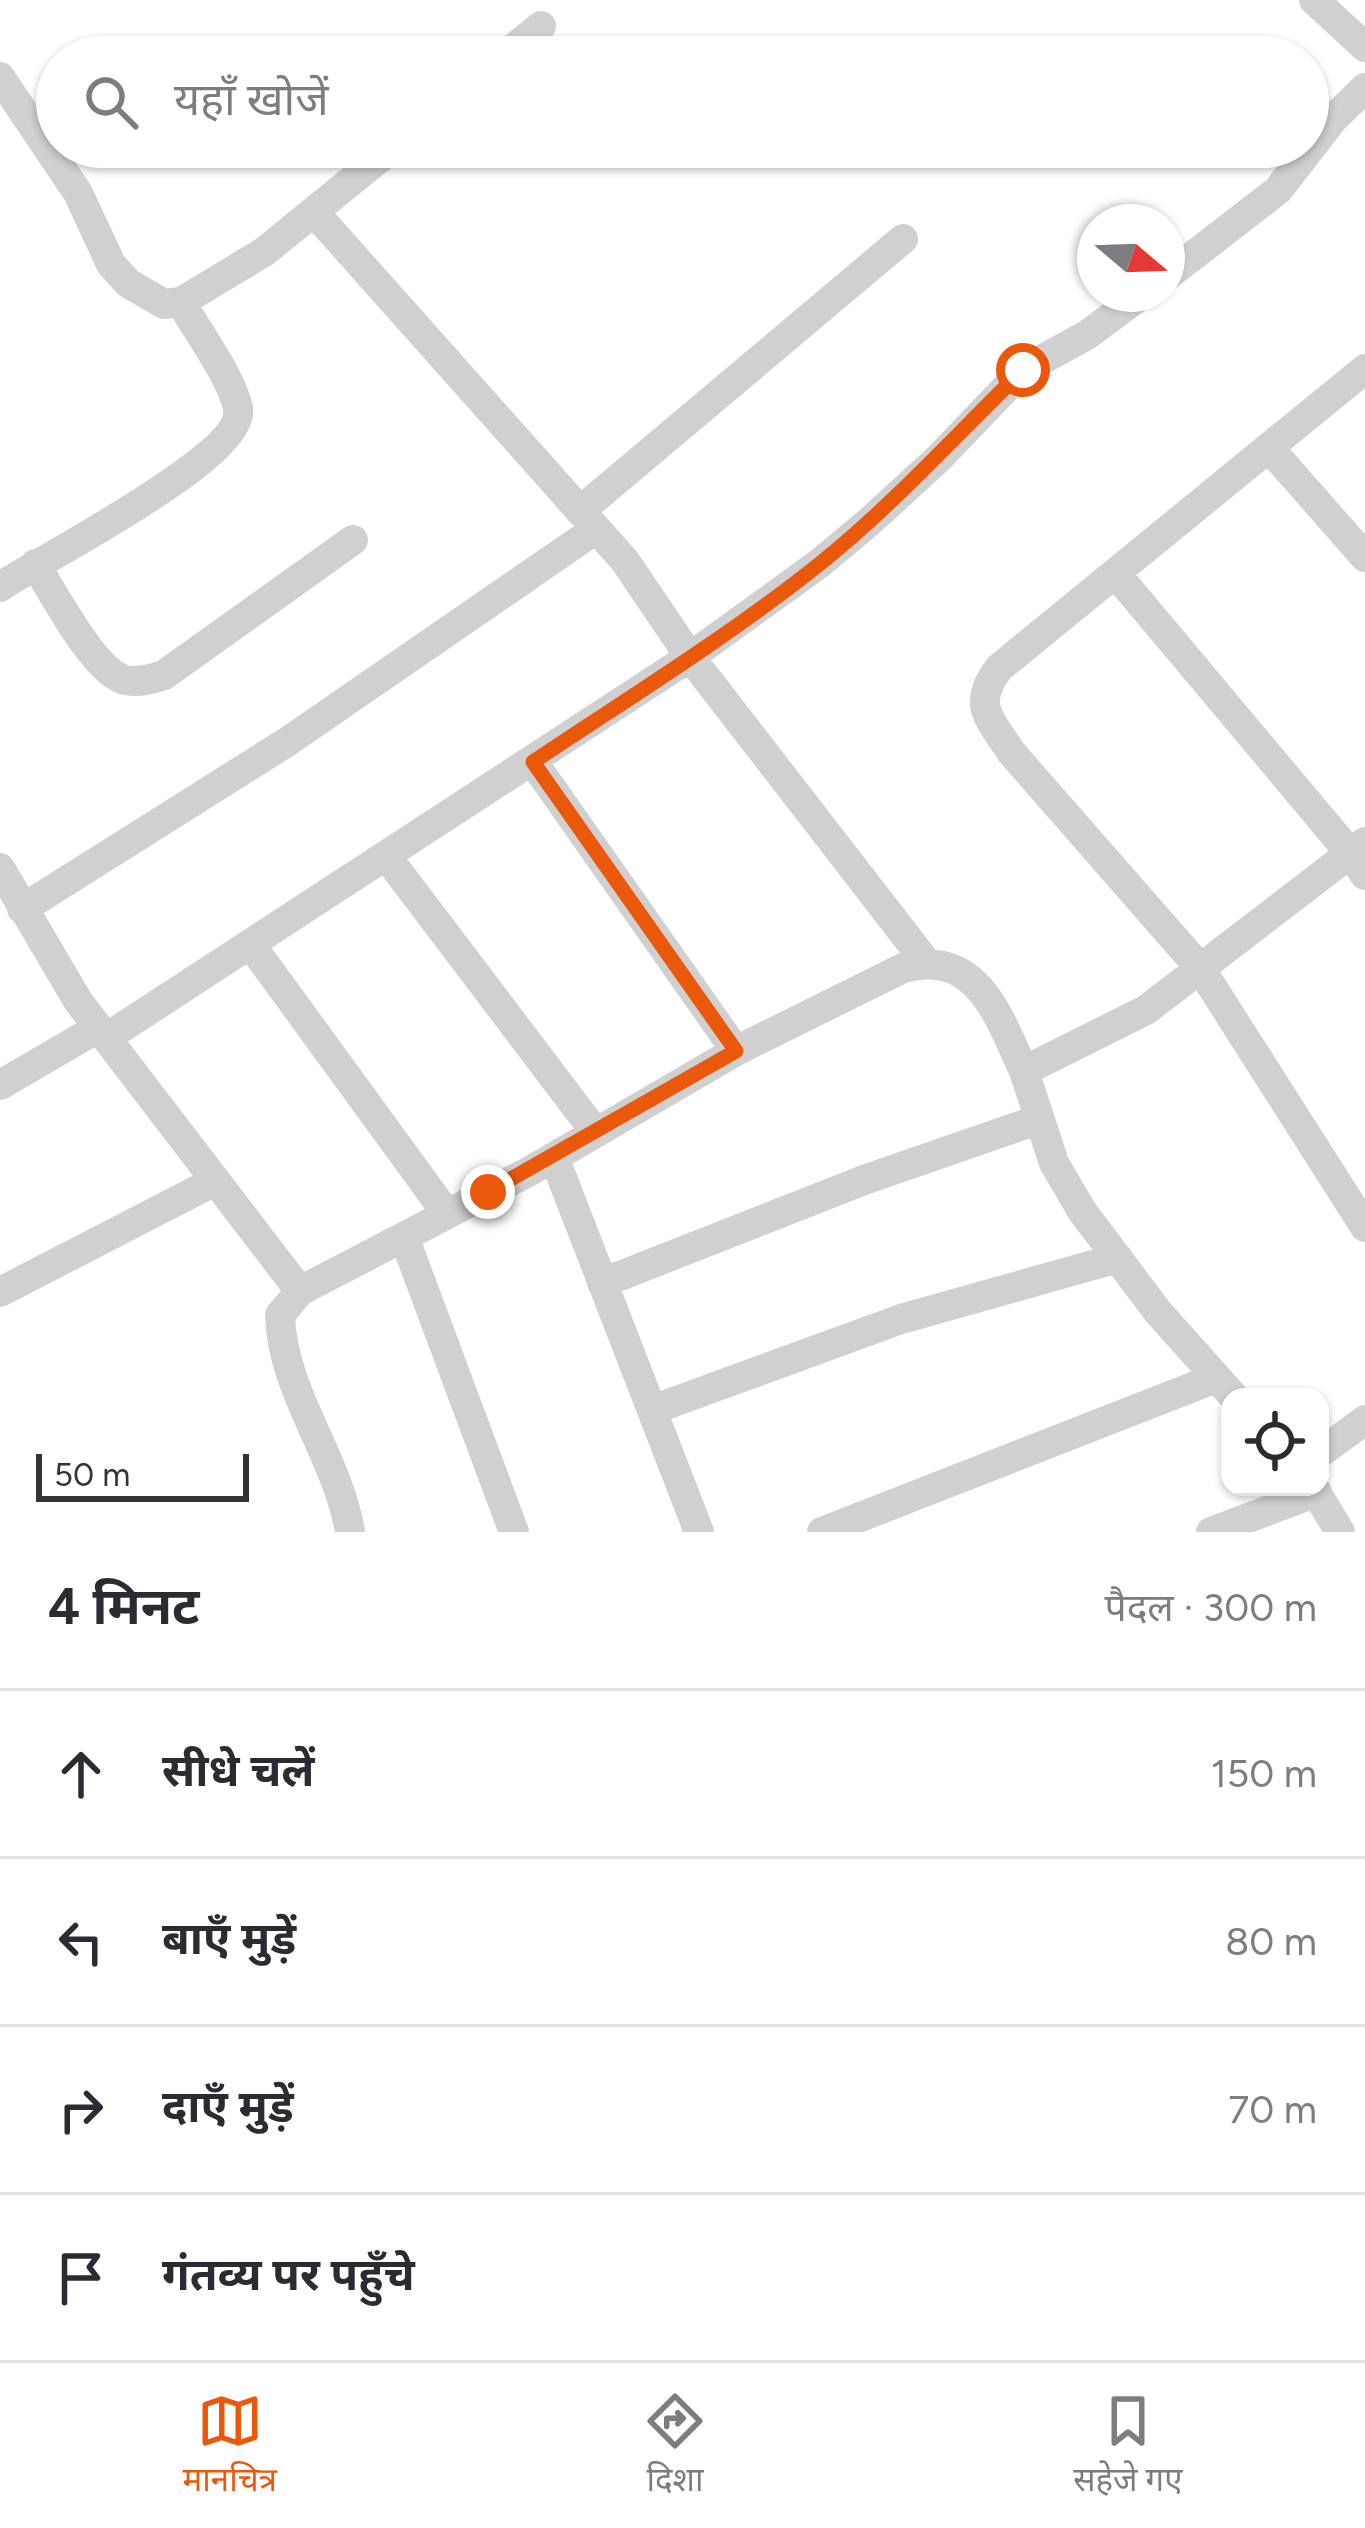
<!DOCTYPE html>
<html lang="hi">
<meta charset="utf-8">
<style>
body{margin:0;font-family:Figtree,"Noto Sans Devanagari",sans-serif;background:#f7f7f7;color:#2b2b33}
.controls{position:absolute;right:36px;bottom:36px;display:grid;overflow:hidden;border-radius:24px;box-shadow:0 3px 9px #0004}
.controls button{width:108px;height:108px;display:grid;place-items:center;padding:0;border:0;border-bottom:3px solid #e1e1e2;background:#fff;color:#2b2b33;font:60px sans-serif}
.compass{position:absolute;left:1077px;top:204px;width:108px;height:108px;border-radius:50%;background:#fff;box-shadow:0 3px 9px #0004;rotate:109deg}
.scale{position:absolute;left:36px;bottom:30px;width:213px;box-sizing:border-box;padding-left:12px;border:6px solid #333;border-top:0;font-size:33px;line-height:42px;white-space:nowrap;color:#333;-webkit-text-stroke:9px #fff;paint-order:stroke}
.stop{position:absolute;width:36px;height:36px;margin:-27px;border:9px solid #ea580c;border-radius:50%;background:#fff}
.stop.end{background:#ea580c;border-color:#fff;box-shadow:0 3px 12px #0008}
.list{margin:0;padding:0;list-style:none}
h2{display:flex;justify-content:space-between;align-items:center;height:156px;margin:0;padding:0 48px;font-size:51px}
h2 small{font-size:39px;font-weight:400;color:#7c7c81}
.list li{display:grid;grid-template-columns:78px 1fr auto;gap:36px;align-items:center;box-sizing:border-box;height:168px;padding:0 48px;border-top:3px solid #e1e1e2}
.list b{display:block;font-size:45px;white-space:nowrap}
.list em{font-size:39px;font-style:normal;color:#7c7c81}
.icon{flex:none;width:66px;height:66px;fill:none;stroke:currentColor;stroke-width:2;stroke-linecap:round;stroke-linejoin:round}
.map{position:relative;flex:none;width:1365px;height:1532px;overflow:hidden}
.search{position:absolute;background:#fff;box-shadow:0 3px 9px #0004;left:36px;right:36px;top:36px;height:132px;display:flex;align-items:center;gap:30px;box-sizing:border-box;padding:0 42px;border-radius:66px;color:#7c7c81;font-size:45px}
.sheet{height:828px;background:#fff}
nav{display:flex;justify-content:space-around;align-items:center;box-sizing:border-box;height:168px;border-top:3px solid #e1e1e2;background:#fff;font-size:33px;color:#7c7c81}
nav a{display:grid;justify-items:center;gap:6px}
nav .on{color:#ea580c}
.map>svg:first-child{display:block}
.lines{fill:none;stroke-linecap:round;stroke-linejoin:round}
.street{stroke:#d0d0d0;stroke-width:30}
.route{stroke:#ea580c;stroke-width:15}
</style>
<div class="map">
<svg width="1365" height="1532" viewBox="0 0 1365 1532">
<rect width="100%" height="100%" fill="#fff"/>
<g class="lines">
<!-- street -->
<path class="street" d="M1314,0L1365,47
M503,57L541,26
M0,77L78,193L111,264L128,283L164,304L181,302L264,252L393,147
M314,212L625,561L690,657L926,962
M1167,276L1278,190L1333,119L1365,88
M1365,369L999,668C971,705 990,719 1011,752L1200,968L1365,1227
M1270,449L1365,557
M580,511L903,239
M35,564C53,592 94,672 125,680C138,683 152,679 164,675L353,540
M1116,574L1350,853L1365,875
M0,587C41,559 247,456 238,408C231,376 197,331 181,302
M533,762L736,1051
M387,857L596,1133
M0,868L78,1001L300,1291
M22,909L287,742L596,529
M251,945L447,1214
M106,1038L690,657L820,563L869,522L939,458L1023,370L1087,335L1142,294
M0,1085L98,1028
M554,1157L699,1532
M404,1237L514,1532
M602,1283L864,1180L1037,1120
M0,1292L215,1181
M1234,1397L1158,1312L1082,1211L1054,1163L1024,1071L1146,1010L1365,842
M652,1410L901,1319L1118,1258
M1320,1453L1365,1420
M1313,1487L1340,1532
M350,1532C338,1457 282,1392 280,1315L300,1291L530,1171L736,1051L903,968C978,948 998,1016 1024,1071
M822,1532L1216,1378
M1211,1532L1317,1492"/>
</g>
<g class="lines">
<!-- route -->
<path class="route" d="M488,1192L736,1051L533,762C630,697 731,635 822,562C895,503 956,435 1023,370"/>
</g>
</svg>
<div class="controls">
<button><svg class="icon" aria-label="locate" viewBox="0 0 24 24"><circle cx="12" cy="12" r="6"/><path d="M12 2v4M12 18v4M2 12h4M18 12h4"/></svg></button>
</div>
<svg class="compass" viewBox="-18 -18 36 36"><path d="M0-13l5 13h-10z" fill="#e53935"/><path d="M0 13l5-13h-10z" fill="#7c7c81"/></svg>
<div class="scale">50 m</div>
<div class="stop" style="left:1023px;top:370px"></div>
<div class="stop end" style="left:488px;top:1192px"></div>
<div class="search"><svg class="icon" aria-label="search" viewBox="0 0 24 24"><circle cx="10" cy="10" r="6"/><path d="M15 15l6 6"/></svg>यहाँ खोजें</div>
</div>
<section class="sheet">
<h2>4 मिनट<small>पैदल · 300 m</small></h2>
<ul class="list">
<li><svg class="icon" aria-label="ahead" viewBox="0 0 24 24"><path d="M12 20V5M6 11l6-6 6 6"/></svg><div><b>सीधे चलें</b></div><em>150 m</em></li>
<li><svg class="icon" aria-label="left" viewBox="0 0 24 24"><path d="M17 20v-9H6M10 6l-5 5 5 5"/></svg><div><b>बाएँ मुड़ें</b></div><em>80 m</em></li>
<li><svg class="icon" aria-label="right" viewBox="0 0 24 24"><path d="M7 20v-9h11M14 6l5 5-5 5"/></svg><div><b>दाएँ मुड़ें</b></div><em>70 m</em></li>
<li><svg class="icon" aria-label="arrive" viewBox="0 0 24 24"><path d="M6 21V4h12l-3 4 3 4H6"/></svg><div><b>गंतव्य पर पहुँचे</b></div></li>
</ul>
</section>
<nav>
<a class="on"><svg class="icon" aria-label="map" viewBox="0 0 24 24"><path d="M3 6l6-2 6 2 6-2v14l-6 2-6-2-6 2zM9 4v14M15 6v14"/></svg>मानचित्र</a>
<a><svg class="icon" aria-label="directions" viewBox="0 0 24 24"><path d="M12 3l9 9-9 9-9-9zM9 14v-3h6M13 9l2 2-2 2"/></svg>दिशा</a>
<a><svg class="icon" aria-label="saved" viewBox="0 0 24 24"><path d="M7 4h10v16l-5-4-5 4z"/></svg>सहेजे गए</a>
</nav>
